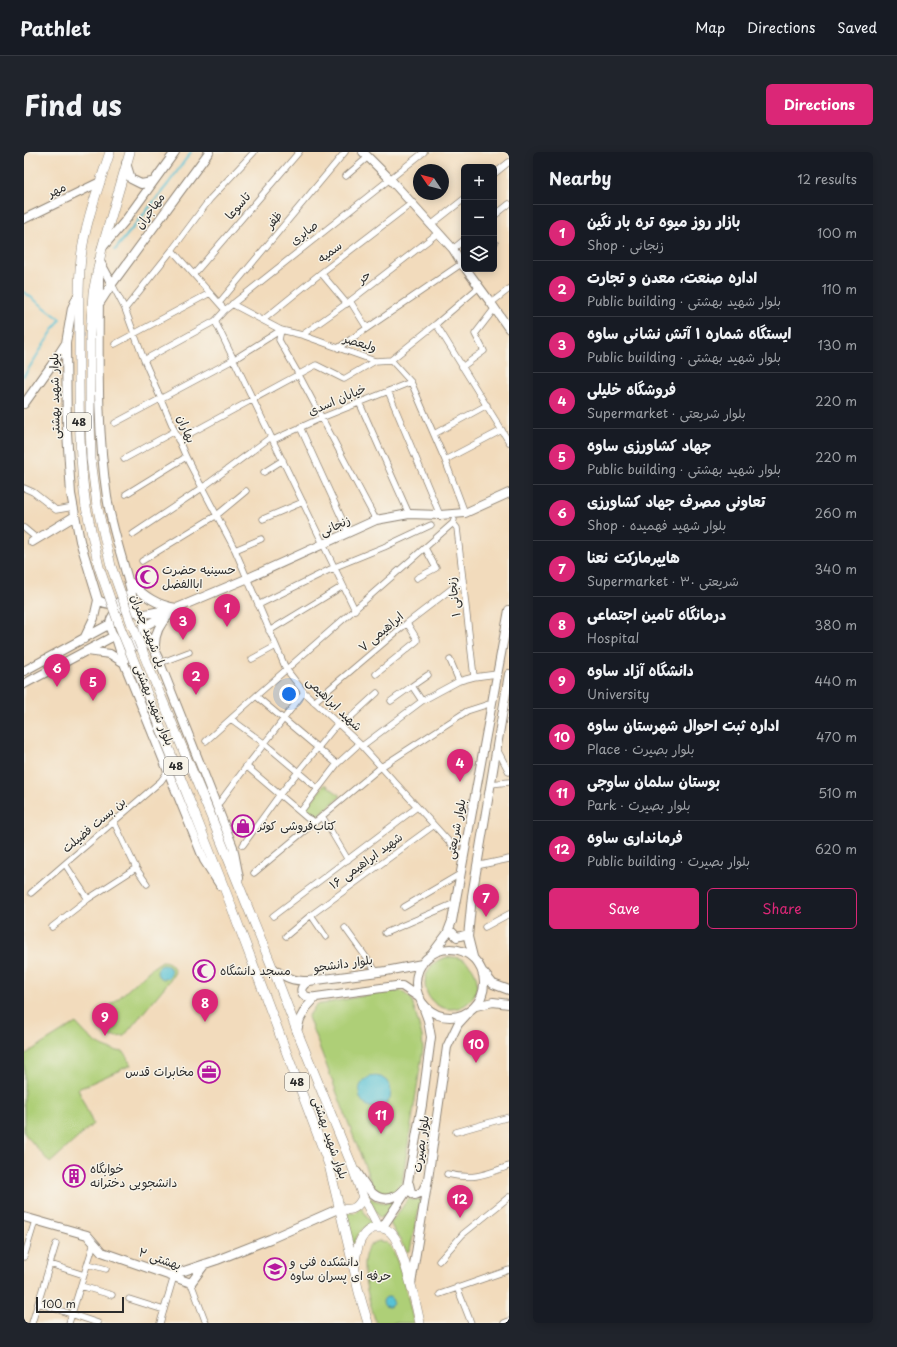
<!DOCTYPE html>
<meta charset="utf-8">
<style>
body{margin:0;font-family:"Playpen Sans","Playpen Sans Arabic",sans-serif;background:#20242c;color:#f1f3f6}
.controls{position:absolute;right:12px;top:12px;display:grid;overflow:hidden;border-radius:6px;box-shadow:0 2px 10px #0003}
.controls button{width:36px;height:36px;display:grid;place-items:center;padding:0;border:0;border-bottom:1px solid #363941;background:#171b24;color:#f1f3f6;font:20px sans-serif}
.compass{position:absolute;left:389px;top:12px;width:36px;height:36px;border-radius:50%;background:#171b24;box-shadow:0 2px 10px #0003;rotate:305deg}
.scale{position:absolute;left:12px;bottom:10px;width:88px;box-sizing:border-box;padding-left:4px;border:2px solid #2b2b2b;border-top:0;font-size:11px;line-height:14px;white-space:nowrap;color:#2b2b2b;-webkit-text-stroke:3px #f7f3e8;paint-order:stroke}
.you{position:absolute;left:265px;top:542px;width:14px;height:14px;margin:-10px;border:3px solid #fff;border-radius:50%;background:#1a73e8;box-shadow:0 0 0 6px #1a73e833}
.badge{display:grid;place-items:center;width:26px;height:26px;border-radius:50%;background:#db2777;color:#fff;font-size:13px;font-weight:700}
.pin{position:absolute;translate:-50% -33px;filter:drop-shadow(0 1px 2px #0008)}
.pin::after{content:'';position:absolute;top:21px;width:14px;height:12px;background:inherit;clip-path:polygon(0 0,100% 0,50% 100%)}
.list{margin:0;padding:0;list-style:none}
h2{display:flex;justify-content:space-between;align-items:center;height:52px;margin:0;padding:0 16px;font-size:17px}
h2 small{font-size:13px;font-weight:400;color:#9ea1a6}
.list li{display:grid;grid-template-columns:26px 1fr auto;gap:12px;align-items:center;box-sizing:border-box;height:56px;padding:0 16px;border-top:1px solid #363941}
.list b{display:block;font-size:15px;white-space:nowrap}
.list p{margin:0;font-size:13px;white-space:nowrap;color:#9ea1a6}
.list em{font-size:13px;font-style:normal;color:#9ea1a6}
.actions{display:flex;gap:8px;padding:12px 16px}
.actions a{flex:1;padding:9px 0;border:1px solid #db2777;border-radius:6px;text-align:center;font-size:14px;color:#db2777}
.actions .main{background:#db2777;color:#fff}
.icon{flex:none;width:22px;height:22px;fill:none;stroke:currentColor;stroke-width:2;stroke-linecap:round;stroke-linejoin:round}
.map{position:relative;flex:none;width:485px;height:1171px;overflow:hidden;border-radius:6px}
header{display:flex;align-items:center;gap:24px;box-sizing:border-box;height:56px;padding:0 20px;background:#171b24;border-bottom:1px solid #363941}
header strong{font-size:19px}
nav{display:flex;gap:22px;margin-inline-start:auto;font-size:14px}
.intro{display:flex;align-items:center;justify-content:space-between;box-sizing:border-box;height:96px;padding:0 24px}
h1{margin:0;font-size:28px}
.button{padding:10px 18px;border-radius:6px;background:#db2777;color:#fff;font-size:14px;font-weight:700}
main{display:flex;gap:24px;padding:0 24px}
aside{flex:1;background:#171b24;border-radius:6px;box-shadow:0 2px 10px #0003}
.map>svg:first-child{display:block}
.green{fill:#aecf77;stroke:#6c7d51}
.water{fill:#59c2d5;stroke:#427680}
.lines{fill:none;stroke-linecap:round;stroke-linejoin:round}
.stream{stroke:#59c2d5;stroke-width:2}
.street-casing{stroke:#8e8374;stroke-width:7}
.secondary-casing{stroke:#8e8374;stroke-width:10}
.primary-casing{stroke:#8e8374;stroke-width:10}
.street{stroke:#fff;stroke-width:5.5}
.secondary{stroke:#fff;stroke-width:8}
.primary{stroke:#fff;stroke-width:9}
.primary-bridge-casing{stroke:#8e8374;stroke-width:10;stroke-linecap:butt}
.primary-bridge{stroke:#fff;stroke-width:9}
.labels{text-anchor:middle;stroke-width:3;stroke-linejoin:round;paint-order:stroke}
.shield{fill:#f7f3e8;stroke:#686764;stroke-width:1}
.shield-label{font-size:11px;font-weight:bold;fill:#2b2b2b}
.street-label{font-size:12px;fill:#2b2b2b;stroke:#f7f3e8}
.poi-label{font-size:12px;fill:#2b2b2b;stroke:#f7f3e8;text-anchor:start}
</style>
<header>
<strong>Pathlet</strong>
<nav><a>Map</a><a>Directions</a><a>Saved</a></nav>
</header>
<div class="intro"><h1>Find us</h1><a class="button">Directions</a></div>
<main>
<div class="map">
<svg width="485" height="1171" viewBox="0 0 485 1171">
<rect width="100%" height="100%" fill="#f7f3e8"/>
<filter id="ink" filterUnits="userSpaceOnUse"><feTurbulence type="fractalNoise" baseFrequency=".025" numOctaves="2"/><feDisplacementMap in="SourceGraphic" scale="8" xChannelSelector="R" yChannelSelector="G"/><feConvolveMatrix kernelMatrix="1 2 1 2 8 2 1 2 1" color-interpolation-filters="sRGB"/></filter>
<filter id="wash" filterUnits="userSpaceOnUse"><feTurbulence type="fractalNoise" baseFrequency=".012" numOctaves="4" result="noise"/><feDisplacementMap in="SourceGraphic" scale="16" xChannelSelector="R" yChannelSelector="G"/><feGaussianBlur stdDeviation="0.9" result="paint"/><feColorMatrix in="noise" values="0 0 0 0 0 0 0 0 0 0 0 0 0 0 0 0 0 1.4 0 .05"/><feComposite in="paint" operator="in"/></filter>
<g filter="url(#wash)">
<rect width="100%" height="100%" fill="#f2dbbc"/>
<!-- green -->
<path class="green" d="M301,632L317,644L290,667L280,659Z
M401 831a26 26 0 1 1 52 0a26 26 0 1 1-52 0Z
M138,809C146,809 149,814 151,820L147,827L100,884C83,887 73,882 75,864L128,816Z
M365,839H377L387,846L398,884L399,897L378,1031C374,1038 364,1043 356,1039C353,1038 350,1035 348,1033L284,865L292,853Z
M52,871C68,889 76,897 100,900L107,913L54,937L69,972L26,1011L0,981V903Z
M344,1044C353,1051 362,1052 373,1048L359,1065L355,1066Z
M385,1046L388,1048L397,1047L386,1098L383,1100L367,1073L366,1070L371,1065Z
M337,1055L348,1072C338,1075 333,1083 329,1093L323,1061H331Z
M355,1089L362,1090L369,1098L379,1125L390,1171H352C347,1153 326,1095 355,1089Z"/>
<!-- water -->
<path class="water" d="M133 820a7 7 0 1 1 14 0a7 7 0 1 1-14 0Z
M335 940a16 16 0 1 1 32 0a16 16 0 1 1-32 0Z
M359 1150a5 5 0 1 1 10 0a5 5 0 1 1-10 0Z"/>
<g class="lines">
<!-- stream -->
<path class="stream" d="M91,98L144,32L167,0
M0,140L36,167L0,224"/>
</g>
</g>
<g filter="url(#ink)">
<g class="lines">
<!-- street casing -->
<g class="street-casing">
<path id="street" d="M470,22L485,10
M322,24L344,5
M470,64L485,52
M407,73L440,47
M470,92L471,91
M429,97L440,88
M148,98L186,47L230,0
M297,121L323,152
M170,122L275,0
M88,132L101,157L120,208L162,305L211,398L262,517L280,540L338,594L439,705
M326,149L343,176
M195,151L321,0
M467,151L485,137
M208,152L257,178L278,183L351,209L367,208L387,230L421,308L441,361
M101,157L148,98L201,158
M239,168L297,121L388,51
M191,169L331,458
M412,172L485,290
M257,178L255,188L275,223L352,368
M278,183L326,149L414,81
M91,192L186,141
M314,196L440,110
M120,208L191,169L201,158L400,0
M367,208L412,172L455,135
M438,215L460,199L451,182L471,156
M364,239L416,363
M335,250L385,362
M91,271L209,208L257,178
M276,275L324,380
M410,282L463,253
M154,288L292,213L320,227L351,209
M249,288L297,266L387,230
M100,307L151,279
M421,308L478,278
M240,320L259,308
M0,336L9,340L32,358L50,355
M102,342L162,305
M239,367L279,350
M430,368L429,371L433,376L450,525
M0,376L12,386
M109,382L178,336L247,285
M211,398L237,387
M118,409L193,363L222,339
M393,426L412,416L401,396
M234,453L311,415L360,395L407,373
M245,479L319,434
M228,507L252,494
M426,508L435,529
M136,511L165,500
M352,522L393,489V487L383,471
M232,544L313,612
M367,549L388,534
M398,549L388,534L404,523
M290,550L383,471L439,428
M207,567L241,592L293,636
M317,574L353,541
M182,589L232,544L429,371
M338,594L398,549L435,529L450,525L473,522
M473,597L485,620
M222,614L283,666L291,670
M467,632L485,630
M196,650C223,612 253,577 280,540
M277,659L313,612L335,592
M298,664L324,708
M90,670L112,716L123,732
M426,691H435L443,686
M219,693L256,642L314,571
M41,712L64,747
M452,714L485,707
M230,721L357,615L443,559L468,551
M7,741L137,629L144,619
M380,755L436,722
M287,763L302,785
M249,764L393,655
M28,775L64,747L112,716
M461,775L485,762
M321,776L352,819
M361,781L431,751
M262,784L287,763L409,674
M432,980L485,965
M423,1022C450,1028 460,1023 485,1014
M0,1105L11,1069
M415,1109L439,1082L485,1045
M26,1112L60,1123
M64,1112L82,1117
M167,1131L182,1171
M57,1134L88,1143
M433,1135L447,1171
M416,1142L485,1118
M105,1147L140,1158
M14,1151L74,1171
M8,1171L32,1092
M45,1171L70,1091
M136,1171L150,1124
M480,1171L485,1169"/>
</g>
<!-- secondary casing -->
<g class="secondary-casing">
<path id="secondary" d="M339,0L366,27L429,97L440,115
M102,11L107,27L117,32L128,30
M0,67L76,30
M78,96L101,69L151,0
M75,108L88,132
M442,117L467,151L485,177
M75,123C75,196 72,272 83,345C89,384 104,421 112,460
M54,143L48,156L42,191L43,280L47,342L56,389L74,448L70,466L60,487
M75,152L88,132L185,0
M0,252L27,214L42,191
M8,390L51,364
M106,430C120,444 134,454 153,456
M74,448C85,454 94,454 102,443
M86 473a17 17 0 1 1 34 0a17 17 0 1 1-34 0Z
M116,463L147,457
M92,486L100,511L180,708L196,733
M131,497C130,483 135,472 145,463
M63,499L86,502L100,511C102,498 108,492 122,493
M0,519L86,472
M0,532L90,484
M215,726L209,695L134,506L119,475L153,456L222,427L352,368L385,362L416,363L441,361L485,341
M425,777L433,785L444,782
M392 831a34 34 0 1 1 68 0a34 34 0 1 1-68 0Z
M408,802L423,782L428,769L485,458
M449,805L444,785L448,744L485,522
M248,815C261,826 268,829 285,829L362,819L398,812
M460,821L469,832L485,838
M285,829C271,837 278,847 292,845
M452,854L469,850L485,852
M273,879L276,867L282,856L292,845L372,834H378L396,846
M333,1020C341,1033 352,1054 371,1044C375,1043 378,1039 381,1036
M385,1032L387,1040L391,1043L398,1040L402,1032
M0,1065L63,1083L78,1100L167,1131L181,1112
M358,1076L382,1040L398,953L407,885L404,868L397,849
M148,1123L193,1108L246,1087L316,1056
M387,1132L404,1027L423,895L434,872L445,860"/>
</g>
<!-- primary casing -->
<g class="primary-casing">
<path id="primary" d="M73,353L67,307L66,263V183L69,141L78,96L106,0
M62,355C54,299 55,242 55,185C55,158 54,132 57,106C61,70 75,34 86,0
M128,523L186,662L253,827L273,879L327,1011L339,1045L355,1076
M116,524L203,743L305,1013L331,1121
M316,1056C327,1060 334,1056 339,1045
M344,1171C340,1157 332,1134 331,1120C330,1106 334,1080 350,1076C357,1075 365,1077 369,1083C373,1088 375,1094 377,1100C385,1123 391,1147 396,1171"/>
</g>
<!-- street -->
<use href="#street" class="street"/>
<!-- secondary -->
<use href="#secondary" class="secondary"/>
<!-- primary -->
<use href="#primary" class="primary"/>
<!-- primary-bridge casing -->
<g class="primary-bridge-casing">
<path id="primary-bridge" d="M73,353L87,414L107,470L128,523
M62,355L75,415L96,475L116,524"/>
</g>
<!-- primary-bridge -->
<use href="#primary-bridge" class="primary-bridge"/>
</g>
</g>
<!-- icons -->
<defs>
<g id="mosque-ring" transform="scale(1.15)"><circle r="9.5" fill="#f7f3e8" stroke="#b5179e" stroke-width="1.5"/><path d="M3.5-4.9A6 6 0 1 0 3.5 4.9A5 5 0 1 1 3.5-4.9Z" fill="#b5179e"/></g>
<g id="shop-ring" transform="scale(1.15)"><circle r="9.5" fill="#f7f3e8" stroke="#b5179e" stroke-width="1.5"/><path d="M-5-2.5h2.3a2.7 3.5 0 0 1 5.4 0H5L5.5 6h-11ZM-1.5-2.5h3a1.5 2.3 0 0 0-3 0Z" fill="#b5179e"/></g>
<g id="office-ring" transform="scale(1.15)"><circle r="9.5" fill="#f7f3e8" stroke="#b5179e" stroke-width="1.5"/><path d="M-6-3h4V-5.5h4V-3h4V5H-6ZM-1-4.5V-3h2v-1.5ZM-6 0V1H6V0Z" fill="#b5179e"/></g>
<g id="building-ring" transform="scale(1.15)"><circle r="9.5" fill="#f7f3e8" stroke="#b5179e" stroke-width="1.5"/><path d="M-4-6H4V6H1V3H-1V6H-4ZM-2.5-4.3h1.7v1.8h-1.7ZM.8-4.3h1.7v1.8H.8ZM-2.5-1h1.7V.8h-1.7ZM.8-1h1.7V.8H.8Z" fill="#b5179e"/></g>
<g id="university-ring" transform="scale(1.15)"><circle r="9.5" fill="#f7f3e8" stroke="#b5179e" stroke-width="1.5"/><path d="M0-5L7-2L0 1L-7-2ZM-4 1L0 2.5L4 1V4Q0 6-4 4Z" fill="#b5179e"/></g>
</defs>
<g fill-rule="evenodd">
<use href="#mosque-ring" x="123" y="425"/>
<use href="#shop-ring" x="219" y="674"/>
<use href="#mosque-ring" x="180" y="819"/>
<use href="#office-ring" x="185" y="920"/>
<use href="#building-ring" x="50" y="1024"/>
<use href="#university-ring" x="251" y="1117"/>
</g>
<g class="labels">
<!-- shield labels -->
<g class="shield">
<rect x="43" y="261" width="24" height="18" rx="3"/>
<rect x="140" y="605" width="24" height="18" rx="3"/>
<rect x="261" y="921" width="24" height="18" rx="3"/>
</g>
<g class="shield-label">
<text x="55" y="274">48</text>
<text x="152" y="618">48</text>
<text x="273" y="934">48</text>
</g>
<!-- street labels -->
<g class="street-label">
<text transform="translate(33 38) rotate(-26)" y="4">مهر</text>
<text transform="translate(214 54) rotate(-49)" y="4">تاسوعا</text>
<text transform="translate(126 59) rotate(-54)" y="4">مهاجران</text>
<text transform="translate(250 68) rotate(-50)" y="4">ظفر</text>
<text transform="translate(280 81) rotate(-38)" y="4">صابری</text>
<text transform="translate(306 100) rotate(-37)" y="4">سمیه</text>
<text transform="translate(340 125) rotate(-38)" y="4">حر</text>
<text transform="translate(336 191) rotate(17)" y="4">ولیعصر</text>
<text transform="translate(31 244) rotate(-91)" y="4">بلوار شهید بهشتی</text>
<text transform="translate(313 248) rotate(-23)" y="4">خیابان اسدی</text>
<text transform="translate(162 277) rotate(67)" y="4">بهاران</text>
<text transform="translate(311 374) rotate(-25)" y="4">زنجانی</text>
<text transform="translate(430 445) rotate(-97)" y="4">زنجانی ۱</text>
<text transform="translate(124 479) rotate(69)" y="4">پل شهید چمران</text>
<text transform="translate(357 480) rotate(-40)" y="4">ابراهیمی ۷</text>
<text transform="translate(310 552) rotate(44)" y="4">شهید ابراهیمی</text>
<text transform="translate(130 553) rotate(68)" y="4">بلوار شهید بهشتی</text>
<text transform="translate(70 673) rotate(-40)" y="4">بن بست فضیلت</text>
<text transform="translate(432 677) rotate(-79)" y="4">بلوار شریعتی</text>
<text transform="translate(342 709) rotate(-36)" y="4">شهید ابراهیمی ۱۶</text>
<text transform="translate(319 812) rotate(-8)" y="4">بلوار دانشجو</text>
<text transform="translate(306 986) rotate(71)" y="4">بلوار شهید بهشتی</text>
<text transform="translate(397 992) rotate(-82)" y="4">بلوار بصیرت</text>
<text transform="translate(136 1107) rotate(19)" y="4">بهشتی ۲</text>
</g>
<!-- poi labels -->
<g class="poi-label">
<text x="138" y="422">حسینیه حضرت<tspan x="138" dy="14">اباالفضل</tspan></text>
<text x="234" y="678">کتاب‌فروشی کوثر</text>
<text x="196" y="823">مسجد دانشگاه</text>
<text x="170" y="924" text-anchor="end">مخابرات قدس</text>
<text x="66" y="1021">خوابگاه<tspan x="66" dy="14">دانشجویی دخترانه</tspan></text>
<text x="266" y="1114">دانشکده فنی و<tspan x="266" dy="14">حرفه ای پسران ساوه</tspan></text>
</g>
</g>
</svg>
<div class="controls">
<button>+</button>
<button>−</button>
<button><svg class="icon" aria-label="layers" viewBox="0 0 24 24"><path d="M12 4l9 5-9 5-9-5zM3 14l9 5 9-5"/></svg></button>
</div>
<svg class="compass" viewBox="-18 -18 36 36"><path d="M0-13l5 13h-10z" fill="#e53935"/><path d="M0 13l5-13h-10z" fill="#9ea1a6"/></svg>
<div class="scale">100 m</div>
<div class="you"></div>
<div class="pin badge" style="left:203px;top:475px">1</div>
<div class="pin badge" style="left:172px;top:543px">2</div>
<div class="pin badge" style="left:159px;top:488px">3</div>
<div class="pin badge" style="left:436px;top:630px">4</div>
<div class="pin badge" style="left:69px;top:549px">5</div>
<div class="pin badge" style="left:33px;top:535px">6</div>
<div class="pin badge" style="left:462px;top:765px">7</div>
<div class="pin badge" style="left:181px;top:870px">8</div>
<div class="pin badge" style="left:81px;top:884px">9</div>
<div class="pin badge" style="left:452px;top:911px">10</div>
<div class="pin badge" style="left:357px;top:982px">11</div>
<div class="pin badge" style="left:436px;top:1066px">12</div>
</div>
<aside>
<h2>Nearby<small>12 results</small></h2>
<ul class="list">
<li><span class="badge">1</span><div><b>بازار روز میوه تره بار نگین</b><p>Shop · زنجانی</p></div><em>100 m</em></li>
<li><span class="badge">2</span><div><b>اداره صنعت، معدن و تجارت</b><p>Public building · بلوار شهید بهشتی</p></div><em>110 m</em></li>
<li><span class="badge">3</span><div><b>ایستگاه شماره ۱ آتش نشانی ساوه</b><p>Public building · بلوار شهید بهشتی</p></div><em>130 m</em></li>
<li><span class="badge">4</span><div><b>فروشگاه خلیلی</b><p>Supermarket · بلوار شریعتی</p></div><em>220 m</em></li>
<li><span class="badge">5</span><div><b>جهاد کشاورزی ساوه</b><p>Public building · بلوار شهید بهشتی</p></div><em>220 m</em></li>
<li><span class="badge">6</span><div><b>تعاونی مصرف جهاد کشاورزی</b><p>Shop · بلوار شهید فهمیده</p></div><em>260 m</em></li>
<li><span class="badge">7</span><div><b>هایپرمارکت نعنا</b><p>Supermarket · شریعتی ۳۰</p></div><em>340 m</em></li>
<li><span class="badge">8</span><div><b>درمانگاه تامین اجتماعی</b><p>Hospital</p></div><em>380 m</em></li>
<li><span class="badge">9</span><div><b>دانشگاه آزاد ساوه</b><p>University</p></div><em>440 m</em></li>
<li><span class="badge">10</span><div><b>اداره ثبت احوال شهرستان ساوه</b><p>Place · بلوار بصیرت</p></div><em>470 m</em></li>
<li><span class="badge">11</span><div><b>بوستان سلمان ساوجی</b><p>Park · بلوار بصیرت</p></div><em>510 m</em></li>
<li><span class="badge">12</span><div><b>فرمانداری ساوه</b><p>Public building · بلوار بصیرت</p></div><em>620 m</em></li>
</ul>
<div class="actions"><a class="main">Save</a><a>Share</a></div>
</aside>
</main>
